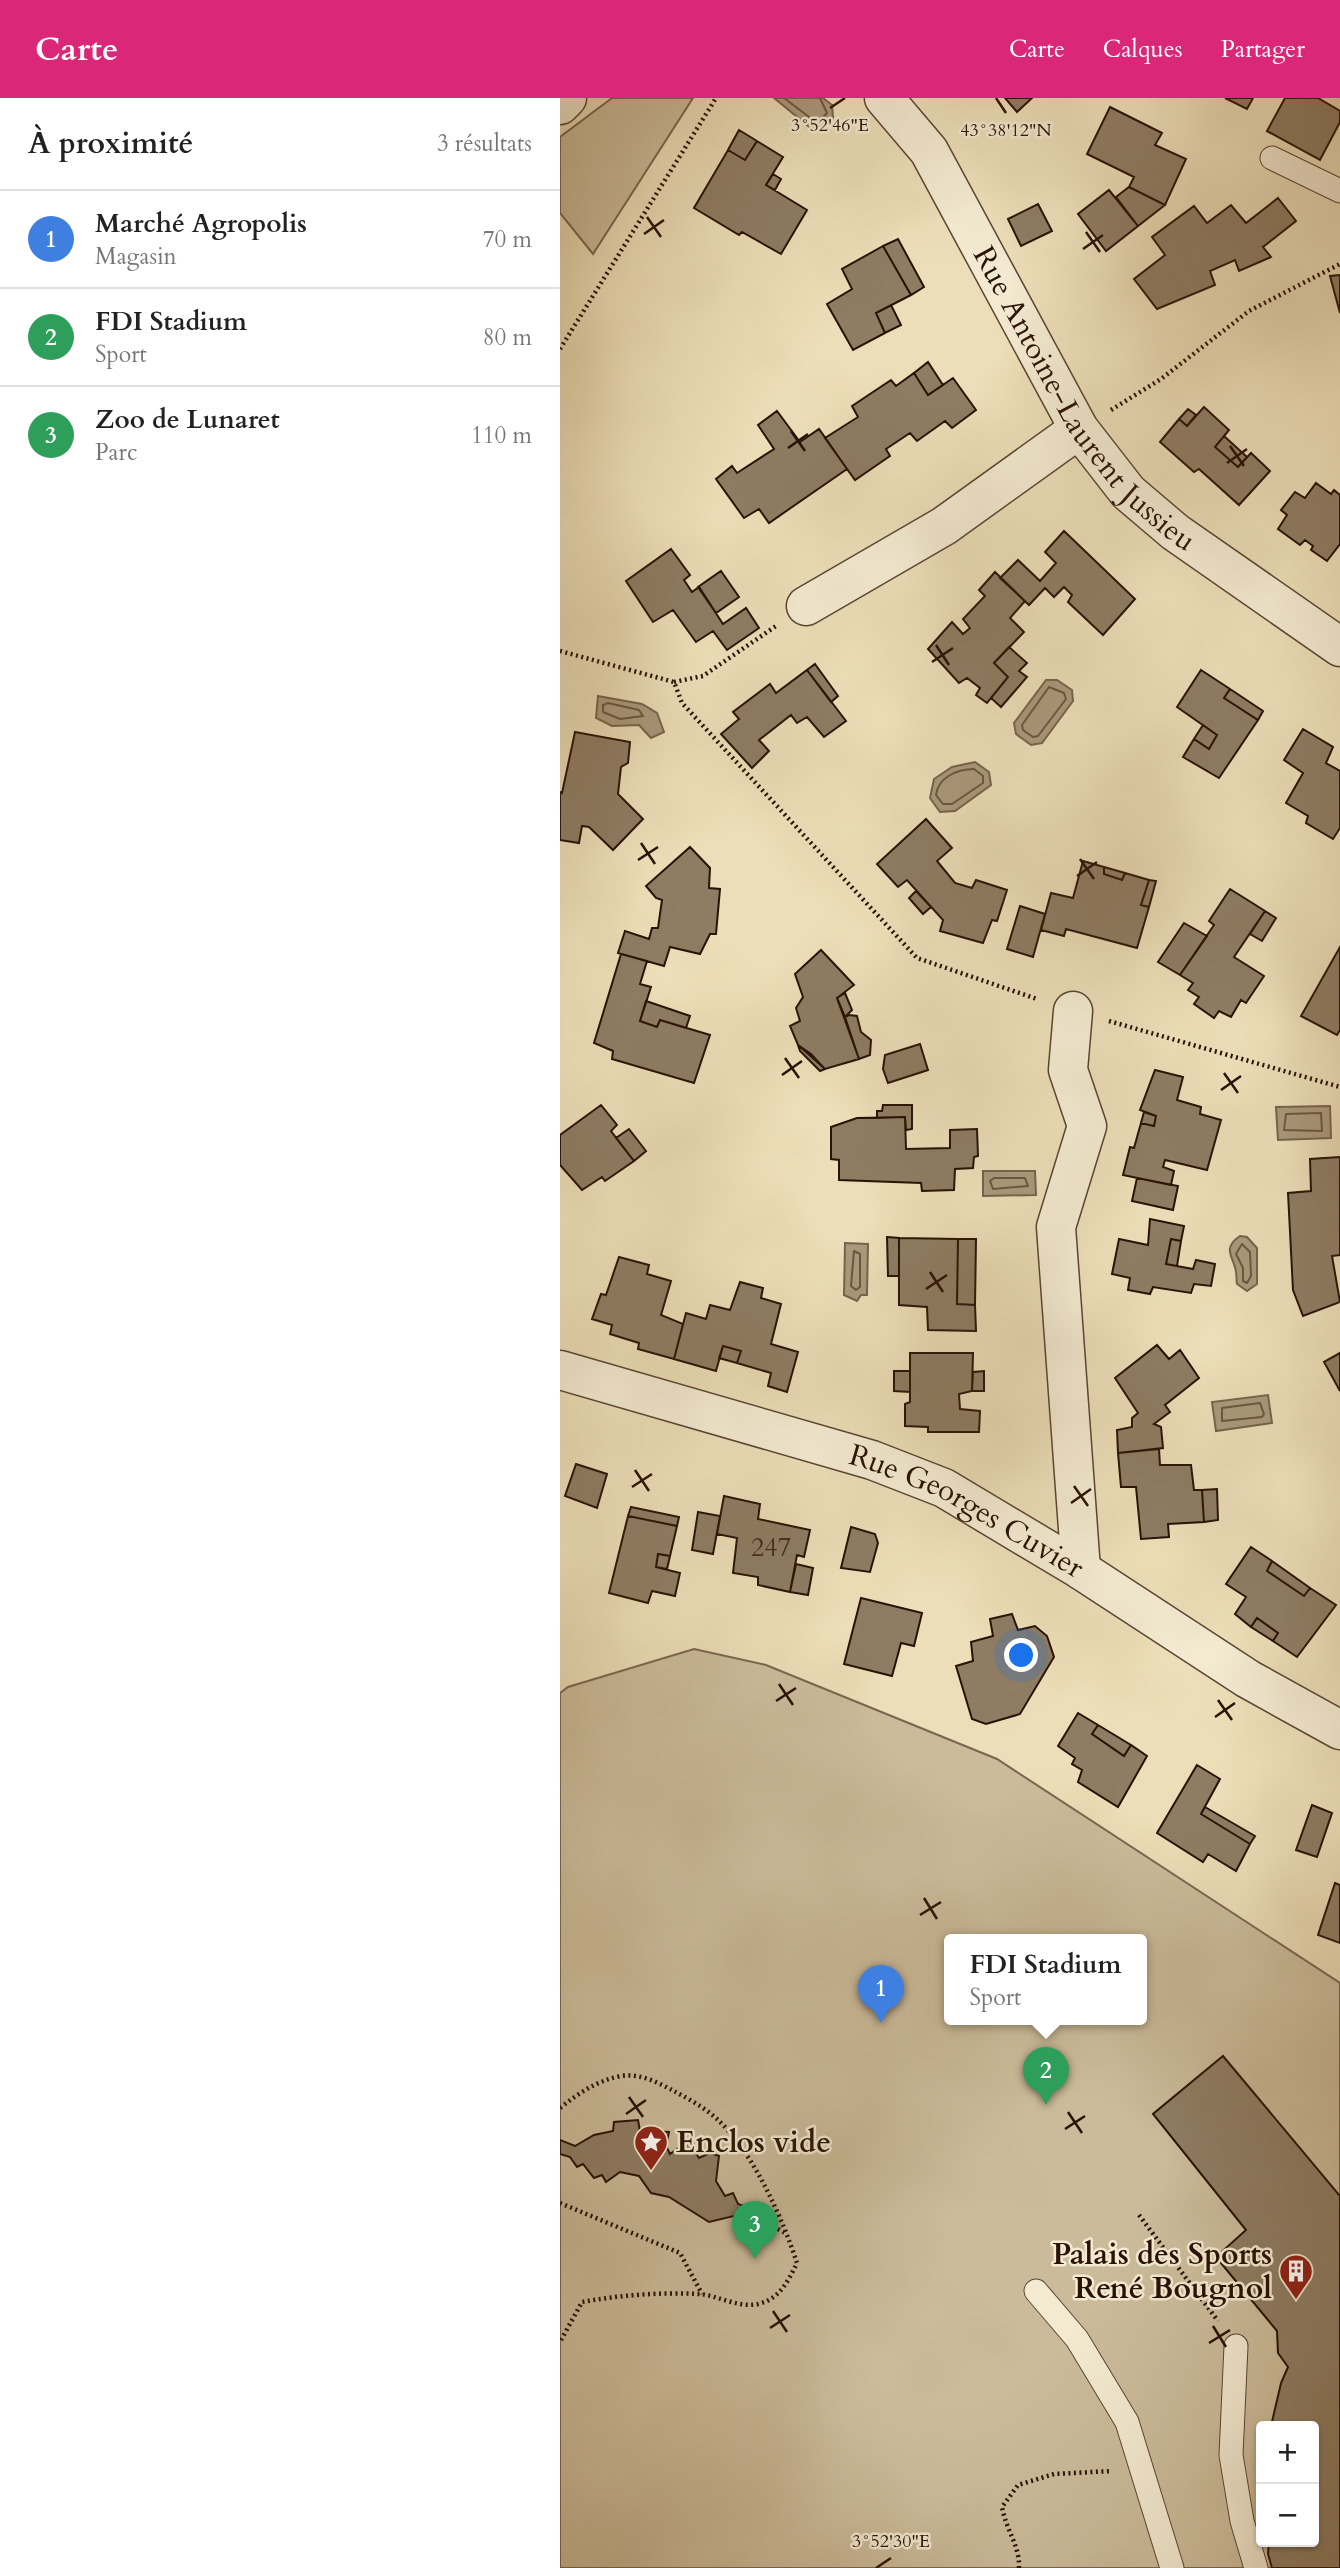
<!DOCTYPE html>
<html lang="fr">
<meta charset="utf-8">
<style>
body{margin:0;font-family:Cardo,serif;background:#f6f6f6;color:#222}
.controls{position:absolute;right:21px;bottom:21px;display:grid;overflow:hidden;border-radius:7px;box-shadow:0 2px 5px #0004}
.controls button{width:63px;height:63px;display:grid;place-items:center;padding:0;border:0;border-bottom:2px solid #e0e0e0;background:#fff;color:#222;font:35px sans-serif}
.you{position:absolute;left:462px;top:1558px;width:24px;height:24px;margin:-18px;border:5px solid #fff;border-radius:50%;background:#1a73e8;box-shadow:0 0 0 10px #1a73e833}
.badge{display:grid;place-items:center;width:46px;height:46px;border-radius:50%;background:#db2777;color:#fff;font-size:23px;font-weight:700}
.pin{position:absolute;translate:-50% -58px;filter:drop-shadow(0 2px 4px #0008)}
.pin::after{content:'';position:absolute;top:37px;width:24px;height:21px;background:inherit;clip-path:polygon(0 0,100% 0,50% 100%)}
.popup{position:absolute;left:384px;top:1836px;width:203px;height:91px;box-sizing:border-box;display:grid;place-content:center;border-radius:7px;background:#fff;filter:drop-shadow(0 2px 5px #0005);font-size:23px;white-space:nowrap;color:#767676}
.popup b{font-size:26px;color:#222}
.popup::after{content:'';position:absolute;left:50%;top:100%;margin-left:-14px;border:14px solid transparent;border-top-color:#fff}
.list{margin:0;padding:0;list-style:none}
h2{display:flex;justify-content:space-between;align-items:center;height:91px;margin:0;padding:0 28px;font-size:30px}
h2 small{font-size:23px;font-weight:400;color:#767676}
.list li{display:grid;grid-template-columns:46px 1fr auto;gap:21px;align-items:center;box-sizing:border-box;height:98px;padding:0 28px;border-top:2px solid #e0e0e0}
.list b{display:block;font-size:26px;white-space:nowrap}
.list p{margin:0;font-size:23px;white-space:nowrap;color:#767676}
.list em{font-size:23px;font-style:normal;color:#767676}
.map{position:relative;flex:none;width:780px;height:2470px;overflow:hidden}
header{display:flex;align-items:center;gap:42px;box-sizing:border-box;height:98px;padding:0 35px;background:#db2777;color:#fff}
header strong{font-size:33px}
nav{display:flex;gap:38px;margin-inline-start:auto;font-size:24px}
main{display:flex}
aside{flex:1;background:#fff}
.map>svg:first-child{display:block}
.green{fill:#cbbb9a;stroke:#7a6650;stroke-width:2;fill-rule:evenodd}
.water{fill:#aa997b;stroke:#76634c;stroke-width:2}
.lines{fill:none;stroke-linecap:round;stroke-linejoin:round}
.shore{stroke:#6a5640;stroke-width:2}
.building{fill:#8e7c63;stroke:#291206;stroke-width:2}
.service-casing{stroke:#5a4532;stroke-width:25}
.minor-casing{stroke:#5a4532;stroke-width:41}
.path{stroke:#291206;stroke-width:4.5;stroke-dasharray:2 3.5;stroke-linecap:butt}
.service{stroke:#f3ead1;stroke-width:23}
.minor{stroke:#f3ead1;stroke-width:38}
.ticks{fill:none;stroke:#291206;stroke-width:2.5}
.labels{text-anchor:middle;stroke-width:5;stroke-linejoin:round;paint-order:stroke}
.number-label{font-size:26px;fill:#422c1d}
.street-label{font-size:30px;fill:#291206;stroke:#f3ead1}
.poi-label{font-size:30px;font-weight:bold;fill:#291206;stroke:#f3ead1;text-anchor:start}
.ticks-label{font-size:18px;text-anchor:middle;fill:#291206;stroke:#f3ead1;stroke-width:5;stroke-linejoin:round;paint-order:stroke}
</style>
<header>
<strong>Carte</strong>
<nav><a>Carte</a><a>Calques</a><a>Partager</a></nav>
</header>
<main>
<aside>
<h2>À proximité<small>3 résultats</small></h2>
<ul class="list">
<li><span class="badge" style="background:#3f7fe0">1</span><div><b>Marché Agropolis</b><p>Magasin</p></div><em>70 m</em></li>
<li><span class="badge" style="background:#2e9e5b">2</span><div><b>FDI Stadium</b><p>Sport</p></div><em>80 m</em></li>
<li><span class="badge" style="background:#2e9e5b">3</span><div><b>Zoo de Lunaret</b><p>Parc</p></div><em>110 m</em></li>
</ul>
</aside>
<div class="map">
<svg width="780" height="2470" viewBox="0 0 780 2470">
<rect width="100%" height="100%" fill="#ecdeb8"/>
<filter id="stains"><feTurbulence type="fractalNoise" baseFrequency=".00286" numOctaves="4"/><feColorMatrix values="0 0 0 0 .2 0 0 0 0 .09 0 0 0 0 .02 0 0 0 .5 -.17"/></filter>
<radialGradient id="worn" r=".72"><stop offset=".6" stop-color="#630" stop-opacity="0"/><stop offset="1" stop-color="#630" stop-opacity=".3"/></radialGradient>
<!-- green -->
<path class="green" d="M52,0H133L33,156L0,115V39Z
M134,1551L206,1567L437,1661L780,1885V2470H0V1595L8,1589ZM390,1841H582V1921H390ZM701,2328H754V2444H701Z"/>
<!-- water -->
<path class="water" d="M214,0H263L272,7L273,20L264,30L253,32Z
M486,582H497L512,592L513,603L482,645L471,647L456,636L454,625Z
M38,598L82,606L97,615L104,634L91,640L79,627L52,628L36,620Z
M415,664L429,674L431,687L395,713L380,714L370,700L374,681L392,669Z
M770,1008L771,1040L718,1042L716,1009Z
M423,1073H475L476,1097L423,1098Z
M680,1138L687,1139L697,1150V1186L687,1193L677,1186C676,1182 677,1178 676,1174C674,1159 661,1151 680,1138Z
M285,1145L308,1146L307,1197H301L297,1203L284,1197Z
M708,1297L712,1325L656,1333L652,1304Z"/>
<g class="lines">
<!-- shore -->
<path class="shore" d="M224,0L257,25L267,15L260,0
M489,589L504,595L506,601L478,638L473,639L463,632L462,627Z
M48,605L79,612L83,618L60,621L43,614V607Z
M414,671L423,678V685L392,706H383L376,697C378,679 398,671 414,671Z
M761,1015L762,1033L724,1032L726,1016Z
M434,1080H465L468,1088L433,1091L430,1083Z
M682,1146L690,1154L691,1178L687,1185L683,1183V1170L676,1156Z
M294,1153L300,1156V1189L296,1192L291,1188Z
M700,1305L704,1316L702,1319L662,1323V1310Z"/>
</g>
<!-- building -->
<path class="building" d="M445,0H472L457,14Z
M665,0H693L687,11Z
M725,0H758L780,13V24L760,62L707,33Z
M550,9L602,35L595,47L626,61L605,107L569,89L574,79L527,56Z
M179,32L197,43L185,62L168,52Z
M197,43L223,59L206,87L247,112L221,156L182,134L179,137L134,110L168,52L185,62Z
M213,76L221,81L215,92L206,87Z
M569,89L605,107L578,128L556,99Z
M549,92L578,128L546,153L518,116Z
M718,100L736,123L703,149L711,159L679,173L675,162L650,173L655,187L597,211L574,181L605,157L592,139L634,108L647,125L671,107L686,125Z
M478,106L492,133L461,148L448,121Z
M338,141L364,189L351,197L323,148Z
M323,148L351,197L316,215L325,235L293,252L267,206L292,191L282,171Z
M780,177V215L770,178Z
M331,207L341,227L325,235L316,215Z
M368,264L383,287L368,297L354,275Z
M354,275L368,297L393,280L416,312L392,330L385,323L357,343L350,335L326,351L330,358L295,382L265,340L298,319L292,308L331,282L336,288Z
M644,309L669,332L655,349L678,369L691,355L710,373L679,407L639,371L634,374L600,344L619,321L627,328Z
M628,311L636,317L627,328L619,321Z
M217,313L240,344L259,331L287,371L209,425L199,411L184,420L156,381L172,368L177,375L214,351L198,327Z
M664,338L687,359L678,369L655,349Z
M756,385L771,396L774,392L780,397V446L767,463L751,452L753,448L745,442L740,447L718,431L727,417L721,412L735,394L745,400Z
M504,433L575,501L543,537L508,504L512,497L504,489L494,499L485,490L469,507L440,480L458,462L480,483L496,465L485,454Z
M111,451L130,477L124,482L132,494L139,489L163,526L186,510L199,530L167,552L153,533L136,544L113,512L93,524L66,483Z
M161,473L179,499L156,515L138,489Z
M435,474L465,503L450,520L464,534L434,565L448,579L427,605L416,597L420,590L407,580L399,585L368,551L392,524L403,536L410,530L403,521L425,498L419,492Z
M449,549L467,565L459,573L467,579L441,609L431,600L448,579L434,565Z
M255,566L278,598L271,604L247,572Z
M247,572L286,623L264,639L247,619L237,625L231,617L199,642L209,653L192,670L161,636L179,621L173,614L210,586L216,595Z
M641,572L670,591L664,600L698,622L659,680L623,659L634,641L649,651L657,637L617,609Z
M670,591L703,613L698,622L664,600Z
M643,627L657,637L649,651L634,641Z
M743,631L773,649L766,665L780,673V730L773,741L746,725L748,718L726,705L743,675L724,662Z
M15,634L70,644L68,665L61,669L58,696L83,721L53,752L29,729L22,728L19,745L0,742V694L2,695Z
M366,721L392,750L377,763L395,785L412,790L416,782L447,792L437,823L432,822L423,845L380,833L383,822L347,782L338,789L317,766Z
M130,749L150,770L149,790L160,791L156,836H150L140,856L110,849L104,868L58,855L65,833L89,841L92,830H98L102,802L96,800L86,788Z
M523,763L544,769V776L562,782L565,775L589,782L581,807L589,809L577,850L506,831L504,838L481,832L491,795L513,800Z
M544,769L565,775L562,782L544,776Z
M589,782L596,783L589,809L581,807Z
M670,791L705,813L674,859L704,878L686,905L681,902L671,919L659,913L654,920L634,906L639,899L628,892L633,885L620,877L654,827L649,823Z
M356,793L371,809L363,816L349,800Z
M460,808L485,816L473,859L447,851Z
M705,813L716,820L702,843L690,836Z
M624,825L647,838L620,877L598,864Z
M780,849V932L777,937L741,918Z
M261,852L294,887L277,900L299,961L265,971L238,947L230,928L240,923L236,910L243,899L235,876Z
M61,856L87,863L80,886L91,889L80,923L97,929L100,922L150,937L134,985L52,961L53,953L34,945Z
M285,895L292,912L285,919L277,900Z
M86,903L130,918L126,930L100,922L97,929L80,923Z
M289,917L297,918L301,934L311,942L310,957L299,961L285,919Z
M360,946L368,972L328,985L323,971L325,957Z
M238,947L251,956L265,971L260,973L240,953Z
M595,972L623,979L617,1002L641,1009L640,1016L661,1022L647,1072L605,1062L603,1069L614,1073L611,1087L563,1077L570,1049L574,1050L581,1025L594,1028L596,1018L580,1012Z
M41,1007L57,1027L51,1033L74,1063L45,1083L42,1079L22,1092L0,1067V1037Z
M323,1007H352V1031L346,1032L345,1019L317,1020V1013H322Z
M584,1014L596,1018L594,1028L581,1025Z
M345,1019L346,1051L390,1050V1032L417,1031L418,1058L414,1059L413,1070L395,1071L394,1092L362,1093L361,1085L279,1082V1062L271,1061V1029L297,1020Z
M69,1031L86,1053L74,1063L56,1040Z
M780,1059V1157L772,1158L780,1204L743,1218L733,1192L728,1095L751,1093L750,1061Z
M577,1080L618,1088L613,1112L572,1103Z
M590,1121L624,1128L621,1143L611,1141L606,1166L633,1171L636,1162L655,1166L651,1188L634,1186L631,1195L593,1189L590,1196L568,1192L570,1180L552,1176L559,1141L588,1147Z
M327,1139L339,1140V1178H328Z
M339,1140L398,1141L397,1206L415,1207L416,1233L368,1232L367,1209L339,1207Z
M398,1141H416L415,1207L397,1206Z
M611,1141L621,1143L617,1168L606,1166Z
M59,1159L89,1167L87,1176L111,1183L101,1217L123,1226L114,1261L78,1251L79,1245L50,1236L52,1227L32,1221L41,1196L46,1197Z
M180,1184L203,1190L201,1200L221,1206L211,1246L238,1254L227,1294L208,1288L211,1275L177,1265L181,1253L163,1248L156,1273L114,1261L126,1215L146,1221L150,1207L170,1212Z
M597,1247L609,1261L620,1252L639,1280L605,1307L610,1314L594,1326L601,1329L603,1350L558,1355L557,1332L572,1329V1320L578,1315L555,1280Z
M163,1248L181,1253L177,1265L159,1260Z
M350,1255H413L412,1293L399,1296L400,1311L420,1313L419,1334H368V1329L345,1328V1306L350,1304Z
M780,1255V1293L764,1264Z
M334,1273H350V1294L334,1293Z
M424,1273V1293H412L413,1274Z
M599,1351L600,1367H631L634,1392H642L644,1424L608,1426L609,1439L581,1441L576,1389H561L558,1355Z
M16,1366L47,1376L37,1410L5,1398Z
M657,1391L658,1422L644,1424L642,1392Z
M164,1398L200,1406L198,1421L250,1432L244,1459L237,1457L230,1494L198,1487V1479L173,1475L177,1440L157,1436Z
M71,1409L119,1419L117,1428L68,1418Z
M138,1414L160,1418L153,1456L132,1452Z
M68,1418L117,1428L110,1458L98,1456L96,1469L120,1475L115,1498L92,1493L88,1505L49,1495Z
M291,1429L315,1436L318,1445L310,1474L281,1470Z
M691,1449L712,1463L707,1473L744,1498L750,1490L776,1507L737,1559L713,1543L718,1535L697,1520L691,1529L675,1516L686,1499L666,1486Z
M98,1456L110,1458L107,1471L96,1469Z
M712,1463L750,1490L744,1498L707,1473Z
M236,1466L253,1470L248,1497L230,1494Z
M301,1500L362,1515L354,1548L341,1545L332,1578L284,1566Z
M452,1516L458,1532L475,1528L487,1538L494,1559L460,1616L426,1626L412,1621L396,1568L413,1563L411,1544L433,1538L430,1521Z
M697,1520L718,1535L713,1543L691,1529Z
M518,1615L538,1627L532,1636L564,1658L571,1647L587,1658L558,1709L518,1684L522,1672L512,1666L515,1660L498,1648Z
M538,1627L571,1647L564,1658L532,1636Z
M637,1667L660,1681L641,1716L690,1746L676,1773L648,1756L643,1764L597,1735Z
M752,1707L772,1715L757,1759L736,1752Z
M645,1709L695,1738L690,1746L641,1716Z
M775,1785L780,1787V1845L758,1837Z
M663,1958L780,2098V2470H712L708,2456L709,2444H754V2328H711L721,2285L728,2269L718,2255L717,2233L656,2159L686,2132L593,2016Z
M78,2022L80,2033L109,2034L106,2048L110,2056L128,2043L139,2060L150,2055L159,2058L156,2083L165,2098L173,2095L178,2106L191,2110L187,2119L182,2116L149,2124L109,2099L91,2095L79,2078L60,2074L46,2084L42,2077L34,2080L23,2066L17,2069L10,2059L0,2056V2042L15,2048L34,2037L53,2033L54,2024Z"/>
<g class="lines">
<!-- service casing -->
<g class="service-casing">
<path id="service" d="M712,60L780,93
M476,2193L517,2241L567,2324L612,2470
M676,2248L671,2357L682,2423L696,2470"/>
</g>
<!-- minor casing -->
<g class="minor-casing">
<g id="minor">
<path id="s1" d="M324,0L369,53L519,331L568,394L615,434L780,549"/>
<path d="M0,7L7,0"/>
<path d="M246,508L384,428L519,331"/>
<path d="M513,913L508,972L527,1028L496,1129L521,1472"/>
<path id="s2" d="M0,1272L312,1362L384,1390L521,1472L688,1581L780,1632"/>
</g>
</g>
<!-- path -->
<path class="path" d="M0,251L156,0
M551,312L601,281L689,213L780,166
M0,553L114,584L122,605L357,860L477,901
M114,584L143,578L216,528
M549,923L780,989
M0,2010C19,1995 36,1983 61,1978C79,1975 97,1984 112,1992C127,2000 144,2009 157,2021C193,2054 222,2119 237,2165C228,2183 220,2201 198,2206C178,2210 159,2198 140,2196C101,2194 60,2197 22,2204L0,2244
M0,2105L120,2155L142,2196
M189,2115L227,2136
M579,2117L658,2223
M459,2470C460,2448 446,2432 442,2409L458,2387L494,2376L552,2373"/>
<!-- service -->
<use href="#service" class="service"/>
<!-- minor -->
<use href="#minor" class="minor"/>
</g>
<!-- ticks -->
<path class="ticks" d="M436,0L446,15M270,10L285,0M87,119L101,139M526,134L540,154M84,136L104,122M523,151L543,137M231,333L245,353M670,348L684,368M228,350L248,336M667,365L687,351M376,547L389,567M372,564L393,550M81,745L95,766M520,761L534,781M78,762L98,749M517,778L537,764M225,960L239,980M664,975L678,995M222,977L242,963M661,992L681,978M370,1174L383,1194M366,1191L387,1177M75,1372L89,1393M514,1388L528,1408M72,1389L92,1376M511,1405L531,1391M219,1586L233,1607M658,1602L672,1622M216,1603L236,1590M655,1619L675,1605M364,1800L377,1821M360,1817L381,1804M69,1999L83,2019M508,2014L522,2035M66,2016L86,2002M505,2031L525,2018M213,2213L227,2234M653,2228L666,2249M210,2230L230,2217M649,2245L670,2232M316,2470L331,2460"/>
<!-- icons -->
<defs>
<g id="sight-pin" transform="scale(1.75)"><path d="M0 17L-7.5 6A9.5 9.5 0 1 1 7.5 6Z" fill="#8f2418" stroke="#f3ead1"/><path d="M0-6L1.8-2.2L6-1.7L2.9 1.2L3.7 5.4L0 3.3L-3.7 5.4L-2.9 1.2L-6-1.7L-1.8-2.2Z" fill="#fff"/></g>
<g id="building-pin" transform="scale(1.75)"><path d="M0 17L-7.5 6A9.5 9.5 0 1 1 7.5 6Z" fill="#8f2418" stroke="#f3ead1"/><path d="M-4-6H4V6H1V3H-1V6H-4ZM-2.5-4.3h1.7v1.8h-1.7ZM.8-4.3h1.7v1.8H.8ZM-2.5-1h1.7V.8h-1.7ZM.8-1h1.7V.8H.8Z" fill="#fff"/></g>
</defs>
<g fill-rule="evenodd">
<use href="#sight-pin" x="91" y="2044"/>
<use href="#building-pin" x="736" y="2173"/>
</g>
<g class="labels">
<!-- number labels -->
<g class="number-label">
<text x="211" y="1458">247</text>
</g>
<!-- street labels -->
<g class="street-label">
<text dy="10" stroke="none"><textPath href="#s1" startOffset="364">Rue Antoine-Laurent Jussieu</textPath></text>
<text dy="10" stroke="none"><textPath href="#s2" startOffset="432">Rue Georges Cuvier</textPath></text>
</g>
<!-- poi labels -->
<g class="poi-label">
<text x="116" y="2054">Enclos vide</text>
<text x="712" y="2166" text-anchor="end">Palais des Sports<tspan x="712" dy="34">René Bougnol</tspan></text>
</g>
</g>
<g class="ticks-label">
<text x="270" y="33">3°52'46"E</text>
<text x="446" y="38">43°38'12"N</text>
<text x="331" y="2449">3°52'30"E</text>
</g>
<rect width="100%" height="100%" filter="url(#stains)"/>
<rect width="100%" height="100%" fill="url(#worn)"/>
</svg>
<div class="controls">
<button>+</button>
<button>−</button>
</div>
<div class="you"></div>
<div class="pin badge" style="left:321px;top:1925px;background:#3f7fe0">1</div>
<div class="pin badge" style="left:486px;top:2007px;background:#2e9e5b">2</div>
<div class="popup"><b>FDI Stadium</b>Sport</div>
<div class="pin badge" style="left:195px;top:2161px;background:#2e9e5b">3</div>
</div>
</main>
